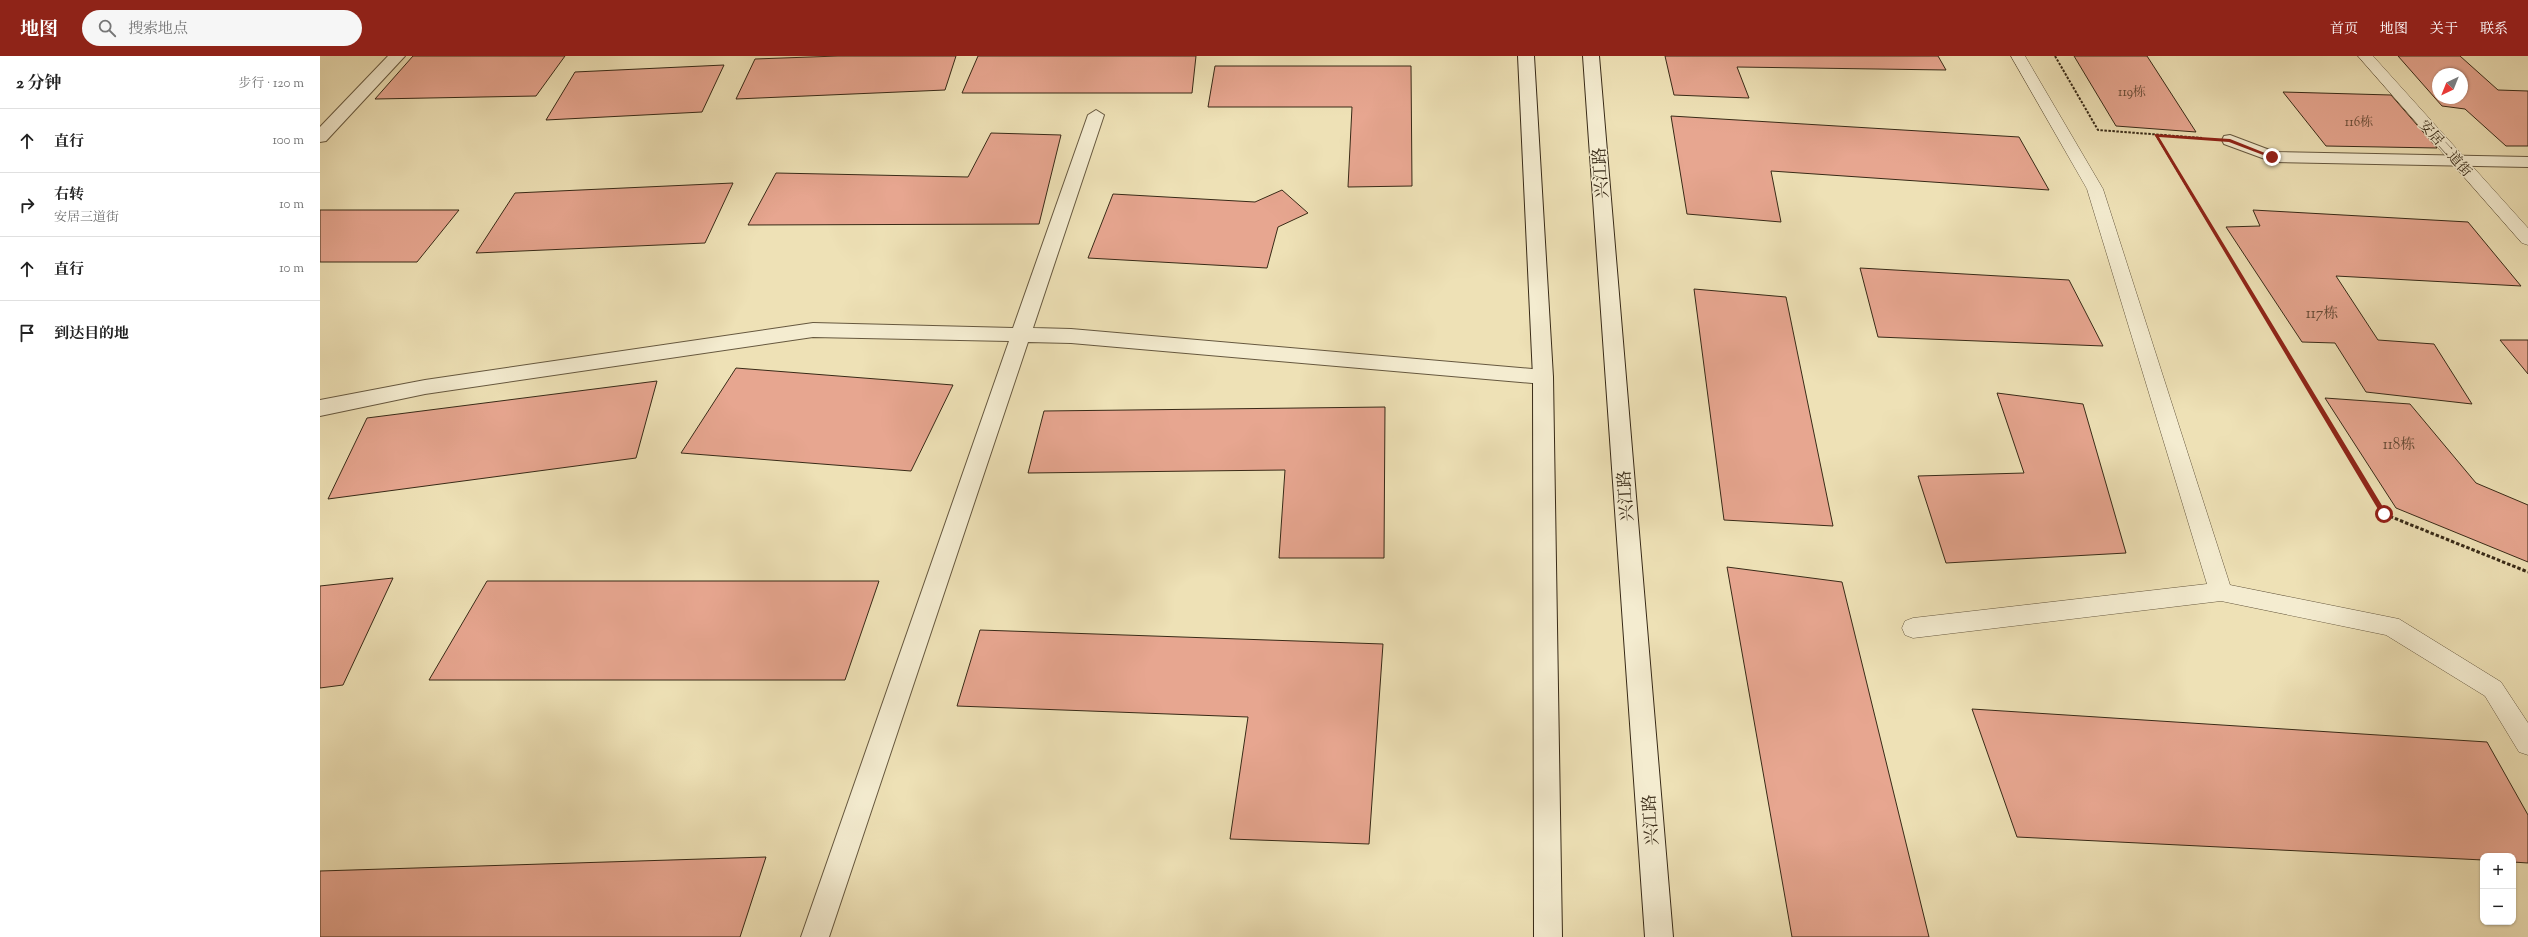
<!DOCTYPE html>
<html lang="zh">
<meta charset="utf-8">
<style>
body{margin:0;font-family:"Sorts Mill Goudy","Noto Serif SC",serif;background:#f6f6f6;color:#222}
.controls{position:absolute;right:12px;bottom:12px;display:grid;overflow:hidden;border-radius:8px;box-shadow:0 1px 3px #0004}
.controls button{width:36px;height:36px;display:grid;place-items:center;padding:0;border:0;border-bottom:1px solid #e0e0e0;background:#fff;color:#222;font:20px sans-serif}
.compass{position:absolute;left:2112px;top:12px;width:36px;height:36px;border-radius:50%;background:#fff;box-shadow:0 1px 3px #0004;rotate:223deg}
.stop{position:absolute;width:12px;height:12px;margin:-9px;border:3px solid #8f2418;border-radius:50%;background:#fff}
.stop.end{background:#8f2418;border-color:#fff;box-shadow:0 1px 4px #0008}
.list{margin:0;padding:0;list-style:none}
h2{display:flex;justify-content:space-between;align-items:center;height:52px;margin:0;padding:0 16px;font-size:17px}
h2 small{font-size:13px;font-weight:400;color:#767676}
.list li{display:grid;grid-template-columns:26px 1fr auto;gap:12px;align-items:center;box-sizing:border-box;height:64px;padding:0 16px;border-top:1px solid #e0e0e0}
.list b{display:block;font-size:15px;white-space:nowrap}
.list p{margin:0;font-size:13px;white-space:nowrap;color:#767676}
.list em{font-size:13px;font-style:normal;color:#767676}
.icon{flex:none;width:22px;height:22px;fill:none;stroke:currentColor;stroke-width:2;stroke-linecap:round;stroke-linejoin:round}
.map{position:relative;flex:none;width:2208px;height:881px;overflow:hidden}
header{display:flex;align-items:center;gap:24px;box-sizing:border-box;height:56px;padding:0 20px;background:#8f2418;color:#fff}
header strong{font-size:19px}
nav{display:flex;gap:22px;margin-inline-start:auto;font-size:14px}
.search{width:280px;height:36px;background:#f6f6f6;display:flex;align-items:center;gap:10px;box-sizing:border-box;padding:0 14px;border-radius:22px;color:#767676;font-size:15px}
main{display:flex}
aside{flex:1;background:#fff}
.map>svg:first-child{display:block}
.building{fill:#e7a690;stroke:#382a17;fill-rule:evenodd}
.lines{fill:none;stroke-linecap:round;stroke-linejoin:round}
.lane-casing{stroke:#66583f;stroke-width:1}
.street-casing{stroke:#66583f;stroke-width:2}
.secondary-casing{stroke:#382a17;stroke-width:2}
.path-far1{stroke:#382a17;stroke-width:2;stroke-dasharray:2.5 1.5;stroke-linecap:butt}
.path{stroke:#382a17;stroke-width:3;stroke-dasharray:3.5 2;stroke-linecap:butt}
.lane{fill:#f4ecd0;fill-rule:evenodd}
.street{fill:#f4ecd0;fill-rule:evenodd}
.secondary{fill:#f4ecd0;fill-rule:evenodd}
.route{fill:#8f2418}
.labels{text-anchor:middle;stroke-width:3;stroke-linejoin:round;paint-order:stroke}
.far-number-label{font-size:13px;fill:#644935}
.far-street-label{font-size:14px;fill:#382a17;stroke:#f4ecd0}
.number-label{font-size:15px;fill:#644935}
.street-label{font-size:17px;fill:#382a17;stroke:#f4ecd0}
</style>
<header>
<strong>地图</strong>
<div class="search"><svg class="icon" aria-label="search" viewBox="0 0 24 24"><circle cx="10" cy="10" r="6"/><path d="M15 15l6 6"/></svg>搜索地点</div>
<nav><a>首页</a><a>地图</a><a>关于</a><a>联系</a></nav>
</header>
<main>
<aside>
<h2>2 分钟<small>步行 · 120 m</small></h2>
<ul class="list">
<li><svg class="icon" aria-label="ahead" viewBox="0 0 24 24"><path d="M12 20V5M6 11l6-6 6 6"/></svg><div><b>直行</b></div><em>100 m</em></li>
<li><svg class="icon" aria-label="right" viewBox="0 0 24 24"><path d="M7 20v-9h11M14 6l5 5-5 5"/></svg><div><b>右转</b><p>安居三道街</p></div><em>10 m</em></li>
<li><svg class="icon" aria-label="ahead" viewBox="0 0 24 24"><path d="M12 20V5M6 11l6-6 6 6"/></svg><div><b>直行</b></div><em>10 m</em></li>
<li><svg class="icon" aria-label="arrive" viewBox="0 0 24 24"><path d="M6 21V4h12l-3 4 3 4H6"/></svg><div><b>到达目的地</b></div></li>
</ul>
</aside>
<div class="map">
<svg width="2208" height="881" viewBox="0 0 2208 881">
<rect width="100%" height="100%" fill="#eee1b6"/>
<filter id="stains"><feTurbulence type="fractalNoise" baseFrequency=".005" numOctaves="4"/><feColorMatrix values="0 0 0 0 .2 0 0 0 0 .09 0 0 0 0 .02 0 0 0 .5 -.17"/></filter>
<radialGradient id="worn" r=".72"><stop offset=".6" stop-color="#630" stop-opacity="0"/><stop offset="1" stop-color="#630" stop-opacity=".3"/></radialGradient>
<!-- building -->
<path class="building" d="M93,0H245L216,40L55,43Z
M518,0H636L625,34L416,43L435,3Z
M658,0H876L872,37H642Z
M1345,0H1618L1626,14L1417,11L1429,42L1354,39Z
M1754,0H1827L1876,76L1796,70Z
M2078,0H2140L2178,34L2208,35V90H2186L2145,53L2122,50ZM2118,18H2142V42H2118Z
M404,9L382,56L226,64L255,16Z
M895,10H1091L1092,130L1028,131L1032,51H888Z
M1963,36L2071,39L2117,92L2006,90Z
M1351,60L1699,81L1729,134L1451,115L1461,166L1367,158Z
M671,77L741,79L719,168L428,169L456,117L648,121Z
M413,127L385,187L156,197L195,137Z
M962,134L988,157L958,171L947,212L768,202L793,138L935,146Z
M0,154H139L97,206H0Z
M1933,154L2148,166L2201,230L2016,220L2058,284L2114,288L2152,348L2046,336L2015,287L1982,286L1906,171L1940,170Z
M1540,212L1749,224L1783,290L1558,281Z
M1374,233L1466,241L1513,470L1404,464Z
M2180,284H2208V318Z
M416,312L633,329L591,415L361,397Z
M337,325L316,402L8,443L47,362Z
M1677,337L1763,348L1806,497L1626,507L1598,420L1704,417Z
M2005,342L2090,348L2156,427L2208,449V506L2076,452Z
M1065,351L1064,502H959L965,414L708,417L724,355Z
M1407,511L1522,526L1609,881H1472Z
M73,522L23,629L0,632V530Z
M167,525H559L525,624H109Z
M660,574L1063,588L1049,788L910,783L928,661L637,650Z
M1652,653L2167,686L2208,759V807L2193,806V800H2163V804L1697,781Z
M446,801L420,881H0V815Z"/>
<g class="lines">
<!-- lane casing -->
<g class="lane-casing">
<path id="lane" d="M1691,0H1705L1783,133L1910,529L2079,563L2181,626L2208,667V699L2199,696L2165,640L2066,579L1901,545L1593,582L1585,579L1582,572L1585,565L1593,562L1887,528L1767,133Z
M2038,0H2053L2208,172V189L2202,187Z"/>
</g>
<!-- street casing -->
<g class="street-casing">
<path id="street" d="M68,0H85L6,85L0,86V71Z
M776,54L784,59L713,272L751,273L1223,314L1230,316L1233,321L1230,326L1223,328L751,287L708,286L509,881H481L689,285L493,281L105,338L0,360V344L105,324L493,267L693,272L768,59Z
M1910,79L1955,96L2208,101V111L1953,106L1904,88L1902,84L1904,80Z"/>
</g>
<!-- secondary casing -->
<g class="secondary-casing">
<path id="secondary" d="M1198,0H1214L1233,321L1242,881H1214L1213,321Z
M1263,0H1279L1353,881H1325Z"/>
</g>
<!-- path-far1 -->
<path class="path-far1" d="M1735,0L1778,74L1882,82
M1836,79L2014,375"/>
<!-- path -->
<path class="path" d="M2013,374L2064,458L2208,516"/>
<!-- lane -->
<use href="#lane" class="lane"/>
<!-- street -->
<use href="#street" class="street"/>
<!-- secondary -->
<use href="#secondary" class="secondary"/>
</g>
<!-- route -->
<path class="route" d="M1834,78L1910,83L1955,101L1951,102L1909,86L1839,81L2066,456V460H2062Z"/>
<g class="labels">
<!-- far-number labels -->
<g class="far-number-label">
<text x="1812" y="40">119栋</text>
<text x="2039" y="70">116栋</text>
</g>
<!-- far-street labels -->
<g class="far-street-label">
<text transform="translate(2126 92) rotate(48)" y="5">安居二道街</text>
</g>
<!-- number labels -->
<g class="number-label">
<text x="2002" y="262">117栋</text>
<text x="2079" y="393">118栋</text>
</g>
<!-- street labels -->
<g class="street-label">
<text transform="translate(1280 117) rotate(-94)" y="6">兴江路</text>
<text transform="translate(1305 440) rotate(-94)" y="6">兴江路</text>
<text transform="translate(1330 764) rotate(-94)" y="6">兴江路</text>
</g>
</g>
<rect width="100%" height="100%" filter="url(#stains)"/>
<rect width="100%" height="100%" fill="url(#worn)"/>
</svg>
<div class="controls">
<button>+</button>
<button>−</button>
</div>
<svg class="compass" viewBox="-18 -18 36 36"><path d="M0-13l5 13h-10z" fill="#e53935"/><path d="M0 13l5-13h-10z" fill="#767676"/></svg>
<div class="stop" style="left:2064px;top:458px"></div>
<div class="stop end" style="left:1952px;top:101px"></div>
</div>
</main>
